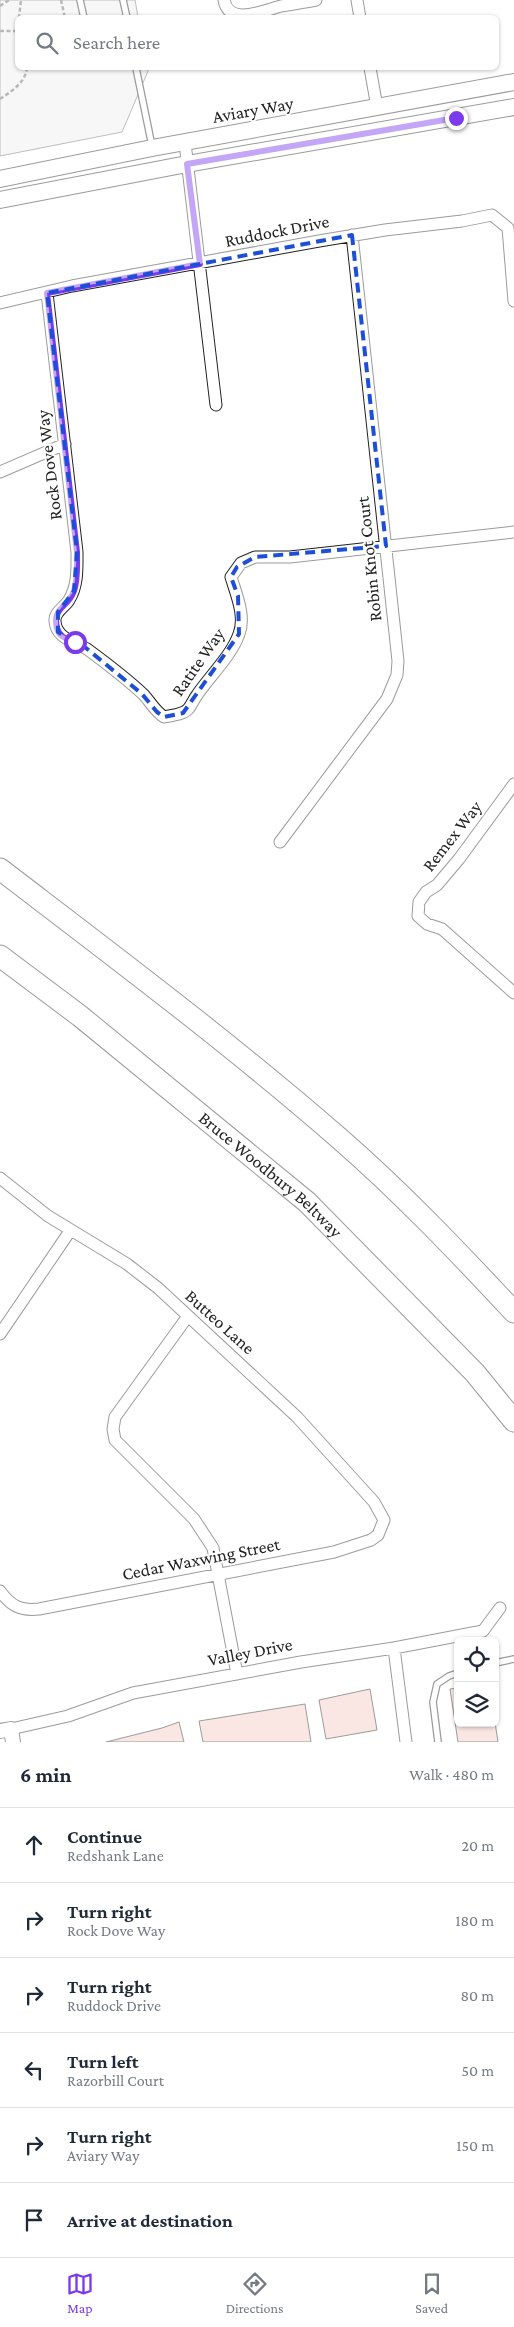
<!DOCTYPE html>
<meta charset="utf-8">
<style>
body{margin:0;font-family:"Crimson Pro",serif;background:#f2f2f3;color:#1f2937}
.controls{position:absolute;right:15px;bottom:15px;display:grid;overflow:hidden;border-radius:8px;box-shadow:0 1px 4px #0004}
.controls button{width:45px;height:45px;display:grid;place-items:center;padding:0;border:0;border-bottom:1px solid #e0e1e3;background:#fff;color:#1f2937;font:25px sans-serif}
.stop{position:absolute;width:15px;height:15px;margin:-11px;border:4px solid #7c3aed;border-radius:50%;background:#fff}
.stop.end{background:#7c3aed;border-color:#fff;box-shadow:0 1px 5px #0008}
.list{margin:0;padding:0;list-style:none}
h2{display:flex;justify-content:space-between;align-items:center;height:65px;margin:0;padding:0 20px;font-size:21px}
h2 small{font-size:16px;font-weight:400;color:#747a83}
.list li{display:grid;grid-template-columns:32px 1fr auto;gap:15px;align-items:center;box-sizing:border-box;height:75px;padding:0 20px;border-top:1px solid #e0e1e3}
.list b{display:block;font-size:19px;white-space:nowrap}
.list p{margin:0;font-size:16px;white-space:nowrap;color:#747a83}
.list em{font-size:16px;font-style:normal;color:#747a83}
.icon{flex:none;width:28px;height:28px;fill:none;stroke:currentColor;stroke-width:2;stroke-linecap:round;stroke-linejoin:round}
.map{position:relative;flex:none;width:514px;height:1742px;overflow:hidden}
.search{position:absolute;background:#fff;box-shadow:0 1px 4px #0004;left:15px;right:15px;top:15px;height:55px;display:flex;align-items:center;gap:12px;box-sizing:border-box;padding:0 18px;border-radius:8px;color:#747a83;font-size:19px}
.sheet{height:515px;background:#fff}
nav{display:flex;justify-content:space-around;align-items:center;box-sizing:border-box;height:70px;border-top:1px solid #e0e1e3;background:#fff;font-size:14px;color:#747a83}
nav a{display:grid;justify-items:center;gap:2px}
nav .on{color:#7c3aed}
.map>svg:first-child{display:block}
.green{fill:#eee;stroke:#6f6f6f}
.building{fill:#f3c9c0;stroke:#222}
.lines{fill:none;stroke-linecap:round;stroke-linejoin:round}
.service-casing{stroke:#222;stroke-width:8}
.minor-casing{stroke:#222;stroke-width:13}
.tertiary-casing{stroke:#222;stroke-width:16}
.secondary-casing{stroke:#222;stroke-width:18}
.motorway-casing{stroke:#222;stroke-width:23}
.path{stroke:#646464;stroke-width:2.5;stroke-dasharray:4 2.5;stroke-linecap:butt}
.service{stroke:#fff;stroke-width:5.5}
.minor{stroke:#fff;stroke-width:11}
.tertiary{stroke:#fff;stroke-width:14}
.secondary{stroke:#fff;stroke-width:16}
.motorway{stroke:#fff;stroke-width:21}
.route{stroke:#7c3aed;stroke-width:6}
.marked{fill:none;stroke:#1d4ed8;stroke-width:4;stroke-dasharray:10 6;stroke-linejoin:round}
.labels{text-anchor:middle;stroke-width:4;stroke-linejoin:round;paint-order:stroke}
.street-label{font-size:18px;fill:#222;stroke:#fff}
</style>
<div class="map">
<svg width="514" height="1742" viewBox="0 0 514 1742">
<rect width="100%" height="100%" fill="#fff"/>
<!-- green -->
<path class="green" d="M0,0H135L138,17L18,18V68H148V71L122,132L0,156Z"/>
<!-- building -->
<path class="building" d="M458,1688V1723L495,1722L498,1742H458L450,1689Z
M370,1689L377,1730L326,1739L319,1700Z
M305,1704L311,1742H203L199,1721Z
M179,1722L184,1742H106L162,1728Z"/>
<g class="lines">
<!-- service casing -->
<g class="service-casing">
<path id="service" d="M80,0L84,18
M123,0L127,18
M136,68L152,146
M495,1663L514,1659
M438,1742L433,1702L437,1684L449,1676L458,1673"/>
</g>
<!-- minor casing -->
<g class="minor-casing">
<path id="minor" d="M224,0C229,27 265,10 281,6C293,4 305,2 316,0
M357,0L360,18
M370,68L377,107
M185,143L216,405
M47,293L77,552C77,568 78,586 69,600C65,607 54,612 55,621C56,639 75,641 87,649C106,663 127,679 144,695C151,703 155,711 164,717C172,715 184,715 189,708C192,704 194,699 197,695C209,677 232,655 239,634C246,616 236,594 231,577L241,563L255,557H290L514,532
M0,303L72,286L319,241L385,230L462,221L492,215L508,228L514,301
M0,472L65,444
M514,784L459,859L437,885L426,892L419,902L418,916L427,924L442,929L514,993
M280,842L387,699L397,675L398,661L352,235
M0,1178L48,1216L127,1264L158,1288L297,1417L374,1502L384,1520L378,1535L371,1540L334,1552L39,1609C20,1611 11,1606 0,1591
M188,1316L115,1417L113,1429L115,1440L194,1519L213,1548L237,1674
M0,1334L70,1231
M394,1648L406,1742
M11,1729L68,1716L133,1693L301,1662L394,1648L483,1631L500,1608"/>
</g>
<!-- tertiary casing -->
<g class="tertiary-casing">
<path id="tertiary" d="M0,1731L11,1729L13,1742"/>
</g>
<!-- secondary casing -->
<g class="secondary-casing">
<path id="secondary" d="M0,179L152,148L514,82
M0,200L187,164L514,107"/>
</g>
<!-- motorway casing -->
<g class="motorway-casing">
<g id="motorway">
<path d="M0,869C115,957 231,1044 340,1139C402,1193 458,1252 514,1312"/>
<path id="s1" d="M0,956L80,1016L307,1202L475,1373L514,1421"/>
</g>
</g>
<!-- path -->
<path class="path" d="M61,0L65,18
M0,6L9,0
M19,18L21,0
M0,31H17
M0,99C12,91 25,83 27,68"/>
<!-- service -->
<use href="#service" class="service"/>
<!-- minor -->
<use href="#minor" class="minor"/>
<!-- tertiary -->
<use href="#tertiary" class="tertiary"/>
<!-- secondary -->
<use href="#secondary" class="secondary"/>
<!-- motorway -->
<use href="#motorway" class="motorway"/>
</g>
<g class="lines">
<!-- route -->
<path class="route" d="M75,642C67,639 59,637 57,628C52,607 68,608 74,591C78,580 77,564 77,552L47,293L200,264L187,164L456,118"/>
</g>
<!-- marked area -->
<path d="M0 0H514V1742H0ZM352,235L386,546L255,557L237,567L231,577L238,596L239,634L183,713L164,717L157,712L142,694L86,648L58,632V612L74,591L77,552L47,293Z" fill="#fff" fill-opacity=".55" fill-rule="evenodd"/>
<path class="marked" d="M352,235L386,546L255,557L237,567L231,577L238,596L239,634L183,713L164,717L157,712L142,694L86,648L58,632V612L74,591L77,552L47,293Z"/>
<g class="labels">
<!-- street labels -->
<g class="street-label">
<text transform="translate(253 110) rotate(-10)" y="6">Aviary Way</text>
<text transform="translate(277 231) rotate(-11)" y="6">Ruddock Drive</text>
<text transform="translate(49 465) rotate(-97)" y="6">Rock Dove Way</text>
<text transform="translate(369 559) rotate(-96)" y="6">Robin Knot Court</text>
<text transform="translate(198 662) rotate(-55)" y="6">Ratite Way</text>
<text transform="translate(452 836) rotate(-52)" y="6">Remex Way</text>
<text dy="6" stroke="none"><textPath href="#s1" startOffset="348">Bruce Woodbury Beltway</textPath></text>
<text transform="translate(220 1322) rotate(42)" y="6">Butteo Lane</text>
<text transform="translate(201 1559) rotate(-11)" y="6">Cedar Waxwing Street</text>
<text transform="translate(250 1652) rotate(-11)" y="6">Valley Drive</text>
</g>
</g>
</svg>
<div class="controls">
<button><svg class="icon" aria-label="locate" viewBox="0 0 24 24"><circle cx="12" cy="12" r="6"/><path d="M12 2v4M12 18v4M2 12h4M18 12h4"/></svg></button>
<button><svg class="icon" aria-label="layers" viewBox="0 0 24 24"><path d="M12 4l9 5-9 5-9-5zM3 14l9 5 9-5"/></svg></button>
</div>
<div class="stop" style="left:75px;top:642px"></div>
<div class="stop end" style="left:456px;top:118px"></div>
<div class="search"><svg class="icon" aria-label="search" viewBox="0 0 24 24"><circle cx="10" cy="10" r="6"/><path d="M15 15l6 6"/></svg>Search here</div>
</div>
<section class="sheet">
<h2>6 min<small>Walk · 480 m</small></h2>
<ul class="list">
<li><svg class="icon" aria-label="ahead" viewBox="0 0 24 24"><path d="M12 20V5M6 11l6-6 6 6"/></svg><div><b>Continue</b><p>Redshank Lane</p></div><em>20 m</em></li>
<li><svg class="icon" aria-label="right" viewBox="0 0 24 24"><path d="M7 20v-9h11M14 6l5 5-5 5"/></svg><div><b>Turn right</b><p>Rock Dove Way</p></div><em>180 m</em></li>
<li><svg class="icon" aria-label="right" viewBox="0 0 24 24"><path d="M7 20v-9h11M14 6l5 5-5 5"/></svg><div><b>Turn right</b><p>Ruddock Drive</p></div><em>80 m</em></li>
<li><svg class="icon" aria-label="left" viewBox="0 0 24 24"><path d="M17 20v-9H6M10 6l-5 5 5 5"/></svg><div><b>Turn left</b><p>Razorbill Court</p></div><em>50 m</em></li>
<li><svg class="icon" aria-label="right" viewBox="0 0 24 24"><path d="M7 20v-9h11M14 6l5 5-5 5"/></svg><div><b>Turn right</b><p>Aviary Way</p></div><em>150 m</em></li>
<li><svg class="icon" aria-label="arrive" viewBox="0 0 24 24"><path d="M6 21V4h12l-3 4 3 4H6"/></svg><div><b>Arrive at destination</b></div></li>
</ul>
</section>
<nav>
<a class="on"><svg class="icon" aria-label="map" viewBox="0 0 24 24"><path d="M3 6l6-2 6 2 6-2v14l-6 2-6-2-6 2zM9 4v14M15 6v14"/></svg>Map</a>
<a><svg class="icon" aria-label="directions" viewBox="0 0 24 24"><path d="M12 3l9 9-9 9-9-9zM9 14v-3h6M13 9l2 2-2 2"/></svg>Directions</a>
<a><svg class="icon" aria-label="saved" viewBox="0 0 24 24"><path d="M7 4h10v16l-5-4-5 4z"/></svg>Saved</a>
</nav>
